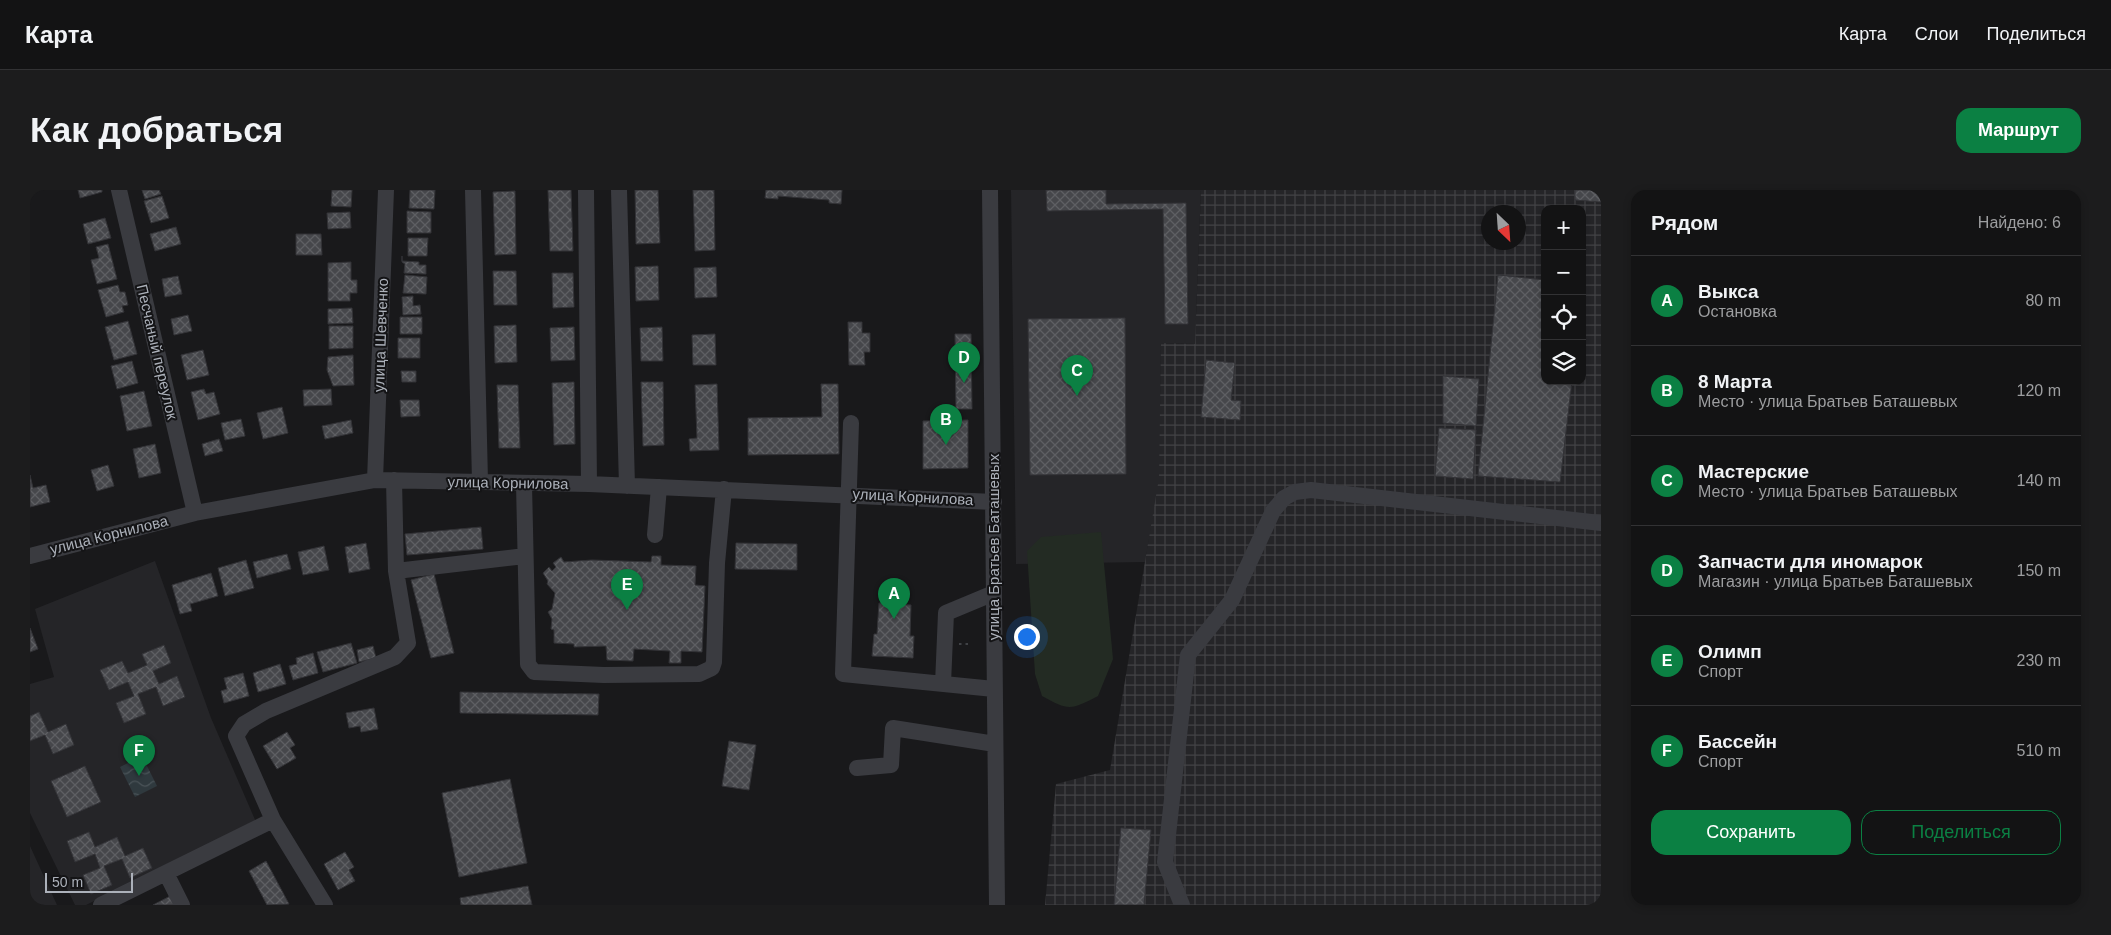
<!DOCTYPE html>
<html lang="ru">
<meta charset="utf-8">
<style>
body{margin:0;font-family:Arial,sans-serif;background:#1c1c1d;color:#f1f3f6}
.controls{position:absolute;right:15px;top:15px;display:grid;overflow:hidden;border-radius:10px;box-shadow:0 2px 8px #0003}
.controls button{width:45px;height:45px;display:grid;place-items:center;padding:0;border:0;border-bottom:1px solid #323234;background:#131314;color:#f1f3f6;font:25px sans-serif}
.compass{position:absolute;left:1451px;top:15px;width:45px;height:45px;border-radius:50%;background:#131314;box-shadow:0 2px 8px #0003;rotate:155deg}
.scale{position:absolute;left:15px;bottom:12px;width:88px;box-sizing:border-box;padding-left:5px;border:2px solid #acb1ba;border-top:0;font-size:14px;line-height:18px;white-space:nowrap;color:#acb1ba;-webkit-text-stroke:4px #141416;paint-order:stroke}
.you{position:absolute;left:996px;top:446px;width:18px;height:18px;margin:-12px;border:4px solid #fff;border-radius:50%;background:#1a73e8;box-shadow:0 0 0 8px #1a73e833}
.badge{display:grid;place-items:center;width:32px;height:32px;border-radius:50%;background:#0b8043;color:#fff;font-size:16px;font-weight:700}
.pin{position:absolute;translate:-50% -41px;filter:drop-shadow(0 1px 2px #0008)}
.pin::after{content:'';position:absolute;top:26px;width:18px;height:15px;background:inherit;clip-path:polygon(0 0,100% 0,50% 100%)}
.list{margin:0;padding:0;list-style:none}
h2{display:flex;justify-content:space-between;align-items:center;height:65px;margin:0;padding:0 20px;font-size:21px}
h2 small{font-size:16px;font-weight:400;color:#9d9ea0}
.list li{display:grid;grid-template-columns:32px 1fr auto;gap:15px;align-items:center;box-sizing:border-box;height:90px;padding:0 20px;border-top:1px solid #323234}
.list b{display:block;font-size:19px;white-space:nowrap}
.list p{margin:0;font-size:16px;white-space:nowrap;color:#9d9ea0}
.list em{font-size:16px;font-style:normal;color:#9d9ea0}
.actions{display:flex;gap:10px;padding:15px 20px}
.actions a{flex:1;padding:11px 0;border:1px solid #0b8043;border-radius:15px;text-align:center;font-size:18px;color:#0b8043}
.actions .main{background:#0b8043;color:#fff}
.icon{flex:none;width:28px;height:28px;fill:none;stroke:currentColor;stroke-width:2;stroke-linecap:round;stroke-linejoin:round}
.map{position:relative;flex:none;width:1571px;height:715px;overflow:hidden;border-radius:15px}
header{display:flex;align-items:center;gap:30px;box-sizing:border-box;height:70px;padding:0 25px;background:#131314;border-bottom:1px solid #323234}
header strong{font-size:24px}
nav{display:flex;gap:28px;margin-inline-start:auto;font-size:18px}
.intro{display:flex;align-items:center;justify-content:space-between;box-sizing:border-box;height:120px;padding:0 30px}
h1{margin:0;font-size:35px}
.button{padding:12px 22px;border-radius:15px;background:#0b8043;color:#fff;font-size:18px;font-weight:700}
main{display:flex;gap:30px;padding:0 30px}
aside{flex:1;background:#131314;border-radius:15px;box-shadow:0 2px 8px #0003}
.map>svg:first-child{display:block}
.built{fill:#252528}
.industrial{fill:url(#industrial-grid);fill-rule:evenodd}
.pitch{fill:#232b23}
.water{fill:url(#water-waves)}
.building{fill:url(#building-cross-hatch);stroke:#333337}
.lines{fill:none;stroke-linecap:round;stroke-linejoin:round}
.path{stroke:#404246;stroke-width:2;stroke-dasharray:2.5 4;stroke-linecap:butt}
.minor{stroke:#3a3b40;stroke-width:16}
.labels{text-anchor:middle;stroke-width:4;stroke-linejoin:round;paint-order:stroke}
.street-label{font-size:15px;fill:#acb1ba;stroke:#141416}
</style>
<header>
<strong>Карта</strong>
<nav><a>Карта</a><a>Слои</a><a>Поделиться</a></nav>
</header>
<div class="intro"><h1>Как добраться</h1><a class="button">Маршрут</a></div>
<main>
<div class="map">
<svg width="1571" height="715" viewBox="0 0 1571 715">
<defs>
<pattern id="industrial-grid" width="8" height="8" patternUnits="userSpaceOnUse" patternTransform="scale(1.25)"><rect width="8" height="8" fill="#252528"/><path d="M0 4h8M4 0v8" fill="none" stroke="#424245"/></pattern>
<pattern id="water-waves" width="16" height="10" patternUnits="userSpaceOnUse" patternTransform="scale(1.25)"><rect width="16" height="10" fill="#2f393e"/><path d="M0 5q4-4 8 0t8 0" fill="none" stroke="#4a5358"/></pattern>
<pattern id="building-cross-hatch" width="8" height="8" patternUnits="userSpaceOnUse" patternTransform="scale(1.25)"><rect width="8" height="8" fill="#46474b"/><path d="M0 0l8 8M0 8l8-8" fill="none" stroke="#5e5f63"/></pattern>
</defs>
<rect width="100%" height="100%" fill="#19191b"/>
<!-- built -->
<path class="built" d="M981,0H1171L1165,154L1131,153L1130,288L1115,372L986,374Z
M125,371L181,528L226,632L56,715H45L0,623V494L24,487L5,419Z
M0,656L27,715H0Z"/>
<!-- industrial -->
<path class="industrial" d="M1171,0H1571V715H1015L1026,594L1080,580L1129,288L1131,153L1165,154ZM1515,19H1552V191H1515ZM1458,22H1488V52H1458Z"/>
<!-- pitch -->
<path class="pitch" d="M1071,342L1083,469L1068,506C1041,520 1039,521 1012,506L1005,484L997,361L1011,347Z"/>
<!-- water -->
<path class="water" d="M112,566L127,596L105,607L90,577Z"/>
<!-- building -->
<path class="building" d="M48,0H72V2L50,8Z
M112,0H129L131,4L115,9Z
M302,0H322L321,17L301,16Z
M380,0H405L404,19L379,18Z
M518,0H541L543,61H520Z
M605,0H628L630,53L606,54Z
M663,0H684L685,60L665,61Z
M736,0H812L811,14L799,13V10L748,6V9L735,8Z
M1016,0H1076V14L1156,13L1158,134H1135L1133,19L1017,21Z
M1545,0H1571V12L1545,10Z
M485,1L486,64L465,65L463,2Z
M132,6L139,28L121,33L114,11Z
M377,21L401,22V43H377Z
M320,22L321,38L298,39L297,23Z
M75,28L81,48L58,54L53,34Z
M146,37L151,54L125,61L120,44Z
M266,44H291L292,65H266Z
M378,48H398L397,66H378Z
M78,54L87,89L67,94L61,70L69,68L66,57Z
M372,66V71L389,72V75H396V84L374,83L375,74L372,72Z
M321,72V90H327V103H320V111H298V73Z
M628,76L629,110L606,111L605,77Z
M686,77L687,107L665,108L664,78Z
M463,81H486L487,115H464Z
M522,83H543L544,117L523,118Z
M375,85L397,87L396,104L373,103Z
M1468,85L1515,90V191H1542L1530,292L1448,286Z
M148,86L152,104L135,107L132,89Z
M88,95L90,102H95L98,115L92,116L94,122L76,127L68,100Z
M383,106V116L390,115L391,124L373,125L372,107Z
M322,118L323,133L298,134V119Z
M158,125L162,141L144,145L141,129Z
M370,127H392V144H370Z
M1095,128L1096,284L1000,285L998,129Z
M98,131L107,164L84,170L75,137Z
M818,132H832V143H840V162H834L835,175H819Z
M486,135L487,172L465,173L464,136Z
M299,136H323V158L299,159Z
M544,137L545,170L521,171L520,138Z
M632,137L633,171H611L610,138Z
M685,144L686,175H663L662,145Z
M925,144H941L942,219H926Z
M368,148H390V168H368Z
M173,160L179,185L157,190L151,165Z
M323,165L324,195L303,196L297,180L298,167Z
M1176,170L1205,173L1201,210L1211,211L1210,230L1171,227Z
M102,171L108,193L87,199L81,176Z
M371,181H386V192H372Z
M1413,186L1449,189L1446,236L1413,233Z
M544,192L545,254L524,255L522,193Z
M611,192H633L634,255L613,256Z
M687,194L689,260L660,261L659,249L667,248L665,195Z
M791,194H808L809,264L718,265V228L792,227Z
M467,195H488L490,258H469Z
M174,199L176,204L184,202L190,224L168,230L161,202Z
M301,199L302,215L274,216L273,200Z
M114,201L122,236L97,241L90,206Z
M370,210H389L390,226L371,227Z
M252,217L258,243L233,249L227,223Z
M211,229L215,246L195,250L191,233Z
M321,230L323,243L295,249L292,236Z
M938,230V278L893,279V231Z
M1409,238L1446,240L1443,289L1405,286Z
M189,249L193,261L175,266L172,254Z
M125,254L131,283L109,288L103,259Z
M78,275L84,296L67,301L61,280Z
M0,285L3,298L16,295L20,312L0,317Z
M451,337L453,359L377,365L375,344Z
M336,353L340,379L319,383L315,357Z
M706,353L767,354V380L705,379Z
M294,356L299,380L273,385L268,362Z
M257,364L261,379L227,388L223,372Z
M622,366H631V375L666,376L665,395L675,396L672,462L651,461V473H639L640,461L604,459L603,471L577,470L576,456L544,457V454L524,453V440L521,439L522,429L518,422L522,419L525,403L517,394L518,391L513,383L519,377L522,381L526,377L523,373L531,367L534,372L562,370L621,372Z
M216,370L224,398L195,406L188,378Z
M181,383L188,406L160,414L162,421L150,424L142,395Z
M404,384L424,463L401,468L381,390Z
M849,413L881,415L880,446H884L883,468L842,466L844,444H847Z
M0,438L8,459L0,462Z
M321,453L327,473L293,482L287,462Z
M134,455L141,473L123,481L129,494L147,486L155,507L133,516L126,497L108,504L116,524L94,533L86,513L104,506L98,492L79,500L70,480L92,471L98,483L117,475L112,464Z
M343,456L346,468L329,472L327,460Z
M283,463L288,483L263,490L259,476L267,474L266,468Z
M250,474L256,494L228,502L223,483Z
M213,483L219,506L194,513L191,501L197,499L194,488Z
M430,502L569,504L568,525L430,523Z
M344,518L348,539L331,542L330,536L319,538L316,523Z
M9,522L18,542L36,534L44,555L23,564L15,545L0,551V526Z
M257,542L265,555L260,558L266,568L247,579L233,556Z
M699,551L726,555L719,600L692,596Z
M55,576L71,612L37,627L21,591Z
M480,589L497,673L429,687L412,603Z
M1091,638L1121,640L1114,715H1084Z
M59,642L65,657L87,647L95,666L113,658L122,678L100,688L92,669L74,676L82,695L61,704L53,685L70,678L65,664L45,672L37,651Z
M315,662L324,677L319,680L325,691L308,700L294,674Z
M236,671L259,714L237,715L219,681Z
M498,696L502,715H431L430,708Z
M144,704L150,715H123Z"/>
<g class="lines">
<!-- path -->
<path class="path" d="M929,454H939"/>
<!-- minor -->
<path class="minor" d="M89,0L165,323
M443,0L450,291
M556,0L559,294
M589,0L597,296
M960,0L967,715
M821,233L813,484L964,499
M345,290L356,0
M494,294L498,474L504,482L574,485L669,484L682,478L684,472L687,373L694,299
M625,345L629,297
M0,366L165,323L345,290L559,294L964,312
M366,381L495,366
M913,494L916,423L964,403
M827,578L861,575L863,538L965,554
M136,683L152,715
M71,715L243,630
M295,715L243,630L206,546L214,534L236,521L365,467L378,453L366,381L364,290
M1152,715L1135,672L1158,465L1202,410L1243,321L1254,308L1265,302L1281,300L1571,333"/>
</g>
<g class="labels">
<!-- street labels -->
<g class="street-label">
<text transform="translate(351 145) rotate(-88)" y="5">улица Шевченко</text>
<text transform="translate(127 162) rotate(77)" y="5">Песчаный переулок</text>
<text transform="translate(478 293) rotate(1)" y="5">улица Корнилова</text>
<text transform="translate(883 307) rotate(3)" y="5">улица Корнилова</text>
<text transform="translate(79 345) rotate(-14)" y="5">улица Корнилова</text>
<text transform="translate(964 357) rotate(-90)" y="5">улица Братьев Баташевых</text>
</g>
</g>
</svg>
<div class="controls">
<button>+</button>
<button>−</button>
<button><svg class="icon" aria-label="locate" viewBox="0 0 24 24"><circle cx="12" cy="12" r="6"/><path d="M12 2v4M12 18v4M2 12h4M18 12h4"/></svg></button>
<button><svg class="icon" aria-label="layers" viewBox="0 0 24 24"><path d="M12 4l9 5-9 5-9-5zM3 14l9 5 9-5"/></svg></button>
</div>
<svg class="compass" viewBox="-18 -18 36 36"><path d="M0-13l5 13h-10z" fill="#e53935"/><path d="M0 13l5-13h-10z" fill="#9d9ea0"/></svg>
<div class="scale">50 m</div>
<div class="you"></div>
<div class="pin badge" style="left:864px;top:429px">A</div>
<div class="pin badge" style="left:916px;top:255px">B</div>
<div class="pin badge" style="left:1047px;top:206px">C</div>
<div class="pin badge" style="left:934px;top:193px">D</div>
<div class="pin badge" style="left:597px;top:420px">E</div>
<div class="pin badge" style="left:109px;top:586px">F</div>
</div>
<aside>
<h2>Рядом<small>Найдено: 6</small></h2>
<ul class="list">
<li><span class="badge">A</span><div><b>Выкса</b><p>Остановка</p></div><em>80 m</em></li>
<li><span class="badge">B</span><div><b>8 Марта</b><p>Место · улица Братьев Баташевых</p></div><em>120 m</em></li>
<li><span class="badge">C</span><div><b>Мастерские</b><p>Место · улица Братьев Баташевых</p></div><em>140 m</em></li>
<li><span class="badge">D</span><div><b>Запчасти для иномарок</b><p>Магазин · улица Братьев Баташевых</p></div><em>150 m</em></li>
<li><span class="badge">E</span><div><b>Олимп</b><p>Спорт</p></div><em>230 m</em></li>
<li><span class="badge">F</span><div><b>Бассейн</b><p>Спорт</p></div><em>510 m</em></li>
</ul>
<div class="actions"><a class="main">Сохранить</a><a>Поделиться</a></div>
</aside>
</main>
